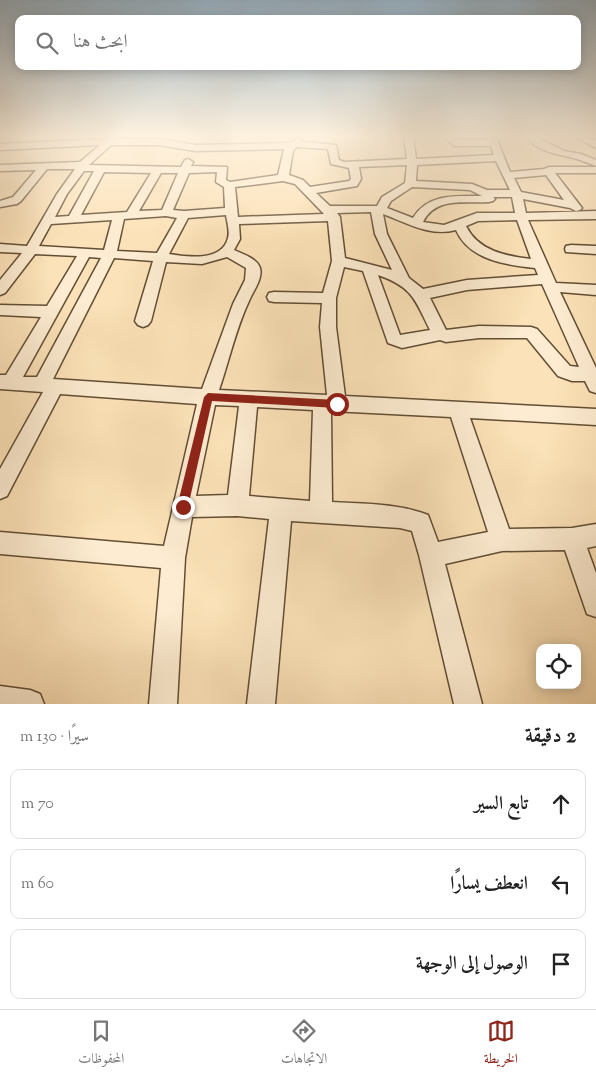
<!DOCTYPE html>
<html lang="ar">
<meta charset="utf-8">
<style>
body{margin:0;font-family:"Sorts Mill Goudy",Amiri,serif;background:#f2f2f2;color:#222;direction:rtl}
.controls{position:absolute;right:15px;bottom:15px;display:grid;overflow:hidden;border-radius:10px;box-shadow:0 2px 12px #0003}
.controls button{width:45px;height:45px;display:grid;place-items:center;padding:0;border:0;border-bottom:1px solid #e0e0e0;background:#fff;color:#222;font:25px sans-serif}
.stop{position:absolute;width:15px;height:15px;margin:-11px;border:4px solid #8f2418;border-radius:50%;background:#fff}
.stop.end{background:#8f2418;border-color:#fff;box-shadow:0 1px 5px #0008}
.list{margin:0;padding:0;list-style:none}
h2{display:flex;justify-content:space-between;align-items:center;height:65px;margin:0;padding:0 20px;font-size:21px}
h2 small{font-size:16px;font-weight:400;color:#767676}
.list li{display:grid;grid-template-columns:32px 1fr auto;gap:15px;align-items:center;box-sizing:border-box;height:70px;margin:0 10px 10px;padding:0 10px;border:1px solid #e0e0e0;border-radius:10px}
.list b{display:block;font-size:19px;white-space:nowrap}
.list em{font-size:16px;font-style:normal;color:#767676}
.icon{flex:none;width:28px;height:28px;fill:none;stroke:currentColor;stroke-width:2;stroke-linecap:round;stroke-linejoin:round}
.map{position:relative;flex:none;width:596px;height:704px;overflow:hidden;direction:ltr}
.search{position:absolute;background:#fff;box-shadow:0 2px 12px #0003;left:15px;right:15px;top:15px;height:55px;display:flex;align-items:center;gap:12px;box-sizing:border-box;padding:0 18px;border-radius:10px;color:#767676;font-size:19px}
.sheet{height:305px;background:#fff}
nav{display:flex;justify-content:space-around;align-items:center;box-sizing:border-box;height:70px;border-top:1px solid #e0e0e0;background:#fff;font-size:14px;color:#767676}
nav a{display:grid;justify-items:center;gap:2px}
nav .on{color:#8f2418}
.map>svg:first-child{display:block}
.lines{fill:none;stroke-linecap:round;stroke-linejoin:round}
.minor-casing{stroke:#624e35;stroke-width:3}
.minor{fill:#fdecd1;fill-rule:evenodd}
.route{fill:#8f2418}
</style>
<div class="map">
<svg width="596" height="704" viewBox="0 0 596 704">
<rect width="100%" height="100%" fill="#fce2b8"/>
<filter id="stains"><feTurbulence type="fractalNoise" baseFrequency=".004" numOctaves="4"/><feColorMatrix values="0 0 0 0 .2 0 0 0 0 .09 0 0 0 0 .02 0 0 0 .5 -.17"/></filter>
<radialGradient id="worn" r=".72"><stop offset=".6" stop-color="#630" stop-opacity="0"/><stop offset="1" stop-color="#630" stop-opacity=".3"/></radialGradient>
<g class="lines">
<!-- minor casing -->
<g class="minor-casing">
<path id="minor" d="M111,137L115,139H158L195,145L291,143L299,138L303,142L336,145L339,160L344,162L407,159L404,137H413L416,159L494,155L491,146H455L444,137H454L457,140H489L488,137H496L510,172L544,169L549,167H596V173H555L582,208L580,210L576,211L570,208L523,199L526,213L596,211V219L528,220L556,283L596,285V295L560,292L596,368V393L590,391L585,381H572L558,376L527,338H479L446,342L440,340L402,348L388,343L363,271L344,267L336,298V327L345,396L596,409V425L470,418L509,529L572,528L596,524V546L587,548L596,573V617L587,614L565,550L502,551L445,564L482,704H454L419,555L412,531L400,528L291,521L275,704H247L269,519L237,516L192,517L185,558L177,704H149L161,568L0,554V532L164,546L197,404L60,394L7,496L0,499V469L43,392L0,389V375H6L41,317L0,315V305L47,306L77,256L35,254L5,293L0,295V280L22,253L0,252V244L27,246L57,194L75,169H47L21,201L17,204L0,207V201L13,197L36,170L0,171V165L80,162L100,145L0,150V144L106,139ZM111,145H158L195,151L284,149L278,175L230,182L226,180L227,167L191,166L193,162L188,159L185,160L181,167L89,165ZM297,147L328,149L331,164L349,168L351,179L349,181L310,187L303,180L289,175L293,151ZM496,161L510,190H487L472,184L416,181L417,165ZM407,165L405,183L382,197L377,206H330L316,193L357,186L361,179L359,167ZM84,171H94L69,216L55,217L67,194ZM104,172L151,173L127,212L81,215ZM217,172L216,182L224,187L225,208L184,211L173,210L189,173ZM161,173H178L162,210L139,211ZM546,175L564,200L521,192L514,178ZM283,181L295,184L324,214L238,217L235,187ZM412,187L470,190L482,196C456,196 428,193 413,218L387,208L391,201ZM493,197H512L515,213H477L444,225L423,222C436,196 465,204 489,202L493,201L495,199ZM371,212L375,234L392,270L345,258L340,217L337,213ZM383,214C407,223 430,237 456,230C469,260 506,265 535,268L538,275L467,280L423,289L409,278L387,234ZM226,215C227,222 230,231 228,238C222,262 187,257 169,254L188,218ZM166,216L177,218L157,253L117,251L124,219ZM112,220L104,250L39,246L51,224ZM517,220L531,259C506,256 478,251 466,226L478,221ZM328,221L332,261L323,293L274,292L269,293L267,297L269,301L274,302L322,303L320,327L327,395L219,390C229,361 236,328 249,301C253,291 263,279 260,268C257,258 242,254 234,250L240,239L239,224ZM89,257L101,258L37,377H23ZM227,257L246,268L245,280L233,304L202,389L53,379L114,258L153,261L135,321L138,325L143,327L148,325L151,321L166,262L202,264ZM378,275C413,287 415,300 430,330L400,335ZM542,284L579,367L570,366L537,329L531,327L479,326L446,330L430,298L467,290ZM215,405L239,406L228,495L196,496ZM257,407L313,410L310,501L249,496ZM331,411L451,417L488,532L438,542L428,515C397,503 364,504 332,502Z
M528,137H537L564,151L581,154L596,160V166C590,164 584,161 577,159C564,155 534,152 528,137Z
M576,137H587L596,141V148Z
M571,245L596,246V254L566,252L565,249L566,246Z
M0,686L30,690L40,694L44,704H0Z"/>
</g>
<!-- minor -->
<use href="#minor" class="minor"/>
</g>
<!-- sky -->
<linearGradient id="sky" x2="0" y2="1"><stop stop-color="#94acbd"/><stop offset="0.58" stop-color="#fef2df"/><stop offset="1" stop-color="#fef2df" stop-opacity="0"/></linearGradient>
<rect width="596" height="235" fill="url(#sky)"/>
<!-- route -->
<path class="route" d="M208,393L337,400L341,404L337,408L212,401L188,507L187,511L183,512L179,511L177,507L204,397Z"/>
<rect width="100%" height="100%" filter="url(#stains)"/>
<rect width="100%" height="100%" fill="url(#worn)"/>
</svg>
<div class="controls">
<button><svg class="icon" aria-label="locate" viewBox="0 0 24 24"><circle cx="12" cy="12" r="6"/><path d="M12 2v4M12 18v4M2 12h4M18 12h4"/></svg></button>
</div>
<div class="stop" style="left:337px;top:404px"></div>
<div class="stop end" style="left:183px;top:507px"></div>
<div class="search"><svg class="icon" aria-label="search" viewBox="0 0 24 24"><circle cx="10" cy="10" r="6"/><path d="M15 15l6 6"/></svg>ابحث هنا</div>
</div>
<section class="sheet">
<h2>2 دقيقة<small>سيرًا · 130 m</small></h2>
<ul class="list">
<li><svg class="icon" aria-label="ahead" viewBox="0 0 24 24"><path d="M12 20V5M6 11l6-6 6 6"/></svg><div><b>تابع السير</b></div><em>70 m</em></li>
<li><svg class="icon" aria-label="left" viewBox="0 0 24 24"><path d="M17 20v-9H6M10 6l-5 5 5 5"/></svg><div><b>انعطف يسارًا</b></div><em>60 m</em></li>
<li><svg class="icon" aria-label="arrive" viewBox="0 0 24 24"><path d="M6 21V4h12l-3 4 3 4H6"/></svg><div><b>الوصول إلى الوجهة</b></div></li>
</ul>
</section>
<nav>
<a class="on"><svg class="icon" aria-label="map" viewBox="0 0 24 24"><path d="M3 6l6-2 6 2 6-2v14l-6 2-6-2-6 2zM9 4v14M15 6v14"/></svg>الخريطة</a>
<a><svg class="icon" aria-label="directions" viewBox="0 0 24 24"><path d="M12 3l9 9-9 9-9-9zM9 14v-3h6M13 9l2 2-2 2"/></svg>الاتجاهات</a>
<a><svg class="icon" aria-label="saved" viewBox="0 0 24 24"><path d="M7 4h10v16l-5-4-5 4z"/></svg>المحفوظات</a>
</nav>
